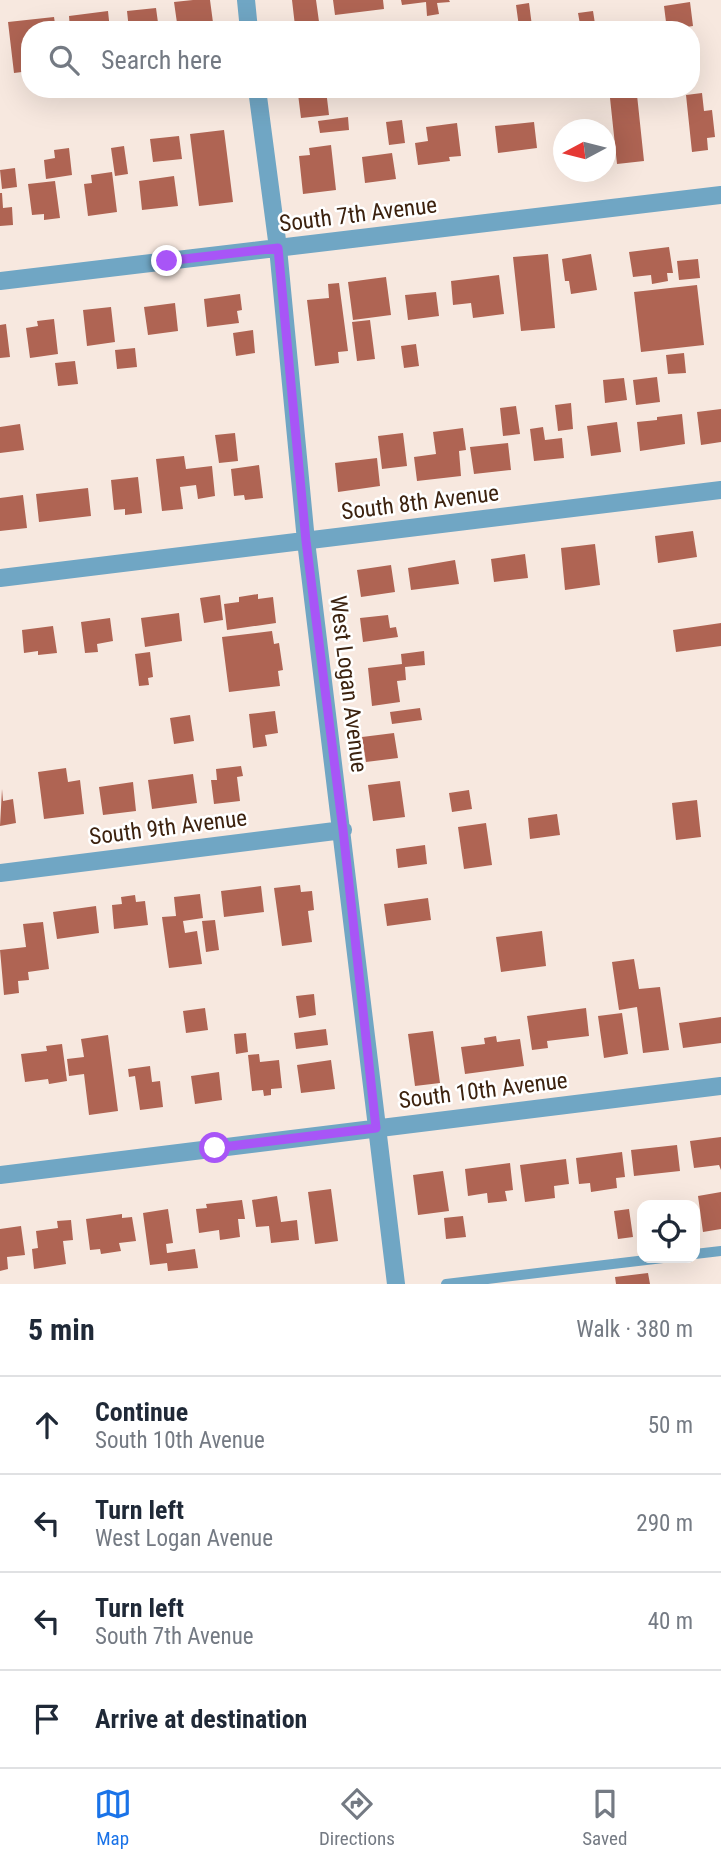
<!DOCTYPE html>
<meta charset="utf-8">
<style>
body{margin:0;font-family:"Roboto Condensed",sans-serif;background:#f6f6f7;color:#1f2937}
.controls{position:absolute;right:21px;bottom:21px;display:grid;overflow:hidden;border-radius:14px;box-shadow:0 7px 28px #0002}
.controls button{width:63px;height:63px;display:grid;place-items:center;padding:0;border:0;border-bottom:2px solid #e0e1e3;background:#fff;color:#1f2937;font:35px sans-serif}
.compass{position:absolute;left:553px;top:119px;width:63px;height:63px;border-radius:50%;background:#fff;box-shadow:0 7px 28px #0002;rotate:263deg}
.stop{position:absolute;width:21px;height:21px;margin:-16px;border:5px solid #a855f7;border-radius:50%;background:#fff}
.stop.end{background:#a855f7;border-color:#fff;box-shadow:0 2px 7px #0008}
.list{margin:0;padding:0;list-style:none}
h2{display:flex;justify-content:space-between;align-items:center;height:91px;margin:0;padding:0 28px;font-size:30px}
h2 small{font-size:23px;font-weight:400;color:#747a83}
.list li{display:grid;grid-template-columns:46px 1fr auto;gap:21px;align-items:center;box-sizing:border-box;height:98px;padding:0 28px;border-top:2px solid #e0e1e3}
.list b{display:block;font-size:26px;white-space:nowrap}
.list p{margin:0;font-size:23px;white-space:nowrap;color:#747a83}
.list em{font-size:23px;font-style:normal;color:#747a83}
.icon{flex:none;width:38px;height:38px;fill:none;stroke:currentColor;stroke-width:2;stroke-linecap:round;stroke-linejoin:round}
.map{position:relative;flex:none;width:721px;height:1284px;overflow:hidden}
.search{position:absolute;background:#fff;box-shadow:0 7px 28px #0002;left:21px;right:21px;top:21px;height:77px;display:flex;align-items:center;gap:18px;box-sizing:border-box;padding:0 24px;border-radius:28px;color:#747a83;font-size:26px}
.sheet{height:483px;background:#fff}
nav{display:flex;justify-content:space-around;align-items:center;box-sizing:border-box;height:98px;border-top:2px solid #e0e1e3;background:#fff;font-size:19px;color:#747a83}
nav a{display:grid;justify-items:center;gap:4px}
nav .on{color:#1a73e8}
.map>svg:first-child{display:block}
.building{fill:#af6453}
.lines{fill:none;stroke-linecap:round;stroke-linejoin:round}
.service{stroke:#70a6c4;stroke-width:10}
.minor{stroke:#70a6c4;stroke-width:18}
.route{stroke:#a855f7;stroke-width:9}
.labels{text-anchor:middle;stroke-width:5;stroke-linejoin:round;paint-order:stroke}
.street-label{font-size:23px;fill:#3c220f;stroke:#fff}
</style>
<div class="map">
<svg width="721" height="1284" viewBox="0 0 721 1284">
<rect width="100%" height="100%" fill="#f7e8df"/>
<!-- building -->
<path class="building" d="M193,0H210L214,30H178L174,2Z
M292,0H316L320,29L302,30V25L295,26Z
M333,0H383L384,9L335,15Z
M401,0H449L450,2L437,3L439,14L427,16L426,2L402,5Z
M690,2L693,26L667,30L664,6Z
M529,3L532,26L519,27L516,5Z
M156,8L159,30H129L127,11Z
M108,11L110,30H70L69,16Z
M593,11L596,30H581L578,13Z
M54,17L56,30H30V71L14,73L8,22Z
M126,89H150V93L127,95Z
M410,89H423L424,93L411,94Z
M326,90L329,115L301,118L298,94Z
M702,93L704,111L712,110L715,137L707,138L708,150L692,152L686,95Z
M637,95L644,161L617,164L610,98Z
M348,117L349,130L320,133L318,121Z
M402,120L405,143L389,145L386,122Z
M534,122L537,148L498,153L495,126Z
M457,123L461,156L449,157L450,161L418,165L415,143L428,141L426,127Z
M224,130L233,202L199,206L190,134Z
M179,136L182,159L153,162L150,139Z
M331,145L336,190L303,194L299,156L310,155L309,148Z
M124,146L128,174L115,176L111,148Z
M69,148L72,175L46,179L44,160L55,158L54,150Z
M392,153L396,179L365,183L362,157Z
M15,168L17,187L2,189L0,170Z
M112,172L117,212L88,216L84,184L92,183L91,175Z
M174,176L178,206L142,210L139,181Z
M55,181L60,218L44,220V214L32,215L28,184Z
M0,193H2L3,208L12,207L13,225L0,226Z
M669,247L673,273H667L668,281L652,284L651,275L633,277L629,252Z
M548,254L555,328L521,331L513,257Z
M591,254L597,290L571,294L569,281H565L562,259Z
M698,259L700,278L679,280L677,261Z
M499,275L504,314L473,318L471,303L453,305L451,281Z
M386,277L391,315L353,320L348,282Z
M339,283L348,351L338,352L339,363L315,366L307,300L329,298L328,284Z
M697,285L704,345L641,352L634,292Z
M436,292L439,316L408,320L405,295Z
M240,294L242,310L237,311L239,323L207,327L204,299Z
M175,303L178,331L148,335L144,307Z
M111,307L115,342L87,346L83,310Z
M54,319L58,354L30,358L26,328L38,326L37,321Z
M370,320L375,359L357,361L352,322Z
M6,324L10,357L0,358V325Z
M253,330L255,353L236,356L233,333Z
M416,344L419,366L404,368L401,346Z
M135,348L137,367L117,369L115,350Z
M684,353L686,373L668,374L666,355Z
M75,361L78,384L58,386L55,363Z
M657,377L660,402L636,405L633,380Z
M624,378L627,400L605,403L603,380Z
M571,403L573,429L558,431L555,405Z
M516,406L520,434L503,436L500,408Z
M721,409V442L701,445L697,412Z
M682,414L685,444L640,451L637,422L657,420V417Z
M617,422L621,452L591,456L587,426Z
M20,424L24,450L0,453V427Z
M543,427L545,440L562,438L564,458L534,461L530,429Z
M463,428L466,450L459,451L461,476L417,481L414,457L436,454L433,432Z
M235,433L238,461L219,463L215,435Z
M403,433L407,466L382,469L378,436Z
M508,443L511,470L474,474L470,447Z
M184,456L186,469L212,466L215,496L198,499L196,485L180,487L183,509L162,511L156,459Z
M377,458L380,486L338,492L335,463Z
M259,465L263,498L245,500L244,495L234,496L231,469Z
M138,477L142,513L125,515V509L114,510L111,480Z
M88,488L91,516L39,522L36,494Z
M23,495L27,528L0,531V498Z
M693,531L697,557L658,563L655,536Z
M595,544L600,585L565,590L561,548Z
M525,554L528,578L494,582L491,559Z
M455,560L459,584L411,590L408,568Z
M391,565L395,592L361,597L357,570Z
M258,594V599L273,597L276,623L227,630L224,604L239,602V597Z
M220,595L223,620L204,623L200,598Z
M179,613L182,641L145,647L141,618Z
M388,615L390,628L396,627L398,637L363,642L360,618Z
M110,618L113,641L97,644L98,652L85,653L81,622Z
M721,623V646L676,652L673,630Z
M53,626L57,653L38,655V651L24,653L22,630Z
M272,631L274,644L279,643L283,670L278,671L280,686L229,692L222,637Z
M424,651L425,665L405,667L406,680L397,681L400,702L372,706L368,668L402,664L401,654Z
M150,652L153,677L148,678L149,685L139,686L135,654Z
M420,708L422,720L392,724L390,712Z
M275,711L278,733L265,735L267,746L253,748L249,714Z
M190,715L194,741L174,744L170,718Z
M394,733L398,758L366,762L362,737Z
M241,766L243,776L237,777L240,801L214,804L211,780H217L216,769Z
M66,768L68,782L80,780L84,814L44,819L38,772Z
M193,774L197,803L152,809L148,780Z
M400,781L405,817L373,821L368,785Z
M133,782L136,811L103,815L99,787Z
M2,789L3,801L13,799L16,823L0,826Z
M469,790L472,809L452,812L449,793Z
M697,800L701,837L676,840L672,803Z
M557,814L560,835L530,839L528,818Z
M486,823L492,865L464,869L458,827Z
M425,845L427,864L398,868L396,849Z
M300,885L301,892L312,891L314,910L308,911L312,942L282,946L274,888Z
M261,886L264,912L224,917L221,891Z
M200,894L203,918L183,921L185,933L197,931L202,964L169,968L162,917L176,916L174,897Z
M135,895L136,902L145,901L148,925L114,929L112,905L122,904L121,897Z
M428,898L431,920L387,926L384,904Z
M96,906L99,933L57,939L53,912Z
M215,920L219,950L206,952L202,921Z
M43,922L49,969L28,972L29,980L18,981L19,993L4,995L0,950L26,947L23,924Z
M542,931L546,966L501,972L496,937Z
M634,959L639,989L660,987L669,1050L643,1053L637,1007L619,1010L612,962Z
M314,994L316,1015L299,1018L296,996Z
M205,1008L208,1030L186,1033L183,1011Z
M586,1008L589,1036L547,1041L548,1048L532,1050L527,1016Z
M622,1013L628,1054L604,1058L598,1016Z
M721,1017V1043L683,1048L679,1023Z
M326,1029L328,1045L296,1049L294,1033Z
M433,1031L440,1083L415,1086L408,1034Z
M246,1033L248,1052L236,1054L234,1034Z
M108,1035L118,1111L89,1115L84,1074L69,1076L67,1059L84,1057L81,1039Z
M496,1036L497,1042L520,1039L524,1066L465,1074L461,1047L485,1044L484,1038Z
M62,1044L67,1081L49,1084L48,1079L25,1082L21,1054L47,1051L46,1046Z
M259,1054L260,1062L279,1060L282,1088L271,1089V1095L264,1096L263,1090L252,1091L248,1055Z
M331,1060L335,1089L301,1093L297,1065Z
M150,1066L152,1082L160,1081L163,1107L140,1110L135,1076L129,1077L128,1069Z
M219,1072L222,1100L195,1104L191,1076Z
M721,1137V1170L719,1165L694,1168L690,1141Z
M677,1145L680,1171L634,1176L631,1150Z
M622,1152L625,1177L616,1178L617,1188L591,1192L590,1183L579,1184L576,1158Z
M566,1159L569,1184L554,1186L555,1198L525,1202L520,1165Z
M510,1163L513,1190L505,1191L507,1201L488,1203L487,1193L468,1196L465,1169Z
M443,1171L449,1211L418,1215L413,1175Z
M331,1189L338,1241L315,1244L308,1192Z
M721,1192V1229L703,1232L698,1196Z
M277,1196L281,1222L297,1220L299,1240L271,1243L269,1226L256,1227L252,1200Z
M242,1200L245,1219H238L240,1237L220,1240L219,1230L199,1233L196,1209L207,1208L206,1204Z
M168,1209L173,1243L166,1244L167,1253L195,1249L198,1268L168,1271L167,1263L150,1265L143,1213Z
M629,1209L633,1237L618,1239L614,1211Z
M122,1214V1218L132,1217L136,1241L119,1243L121,1251L101,1254L100,1249L90,1250L86,1219Z
M463,1216L466,1237L446,1239L444,1218Z
M71,1220L73,1240L63,1241L66,1264L34,1269L32,1249L38,1248L36,1231L58,1228L57,1221Z
M21,1226L25,1255L7,1257L8,1269L0,1271V1229Z
M648,1273L650,1284H616L615,1277Z"/>
<g class="lines">
<!-- service -->
<path class="service" d="M695,1254L721,1251
M446,1284L663,1258"/>
<!-- minor -->
<path class="minor" d="M246,0L249,30
M257,89L278,248L306,541L396,1284
M0,281L721,195
M0,578L721,490
M0,873L343,830
M0,1175L721,1086"/>
</g>
<g class="lines">
<!-- route -->
<path class="route" d="M167,261L278,248L306,541L343,830L376,1128L215,1148"/>
</g>
<g class="labels">
<!-- street labels -->
<g class="street-label">
<text transform="translate(358 214) rotate(-7)" y="8">South 7th Avenue</text>
<text transform="translate(420 502) rotate(-7)" y="8">South 8th Avenue</text>
<text transform="translate(349 684) rotate(83)" y="8">West Logan Avenue</text>
<text transform="translate(168 827) rotate(-7)" y="8">South 9th Avenue</text>
<text transform="translate(483 1090) rotate(-7)" y="8">South 10th Avenue</text>
</g>
</g>
</svg>
<div class="controls">
<button><svg class="icon" aria-label="locate" viewBox="0 0 24 24"><circle cx="12" cy="12" r="6"/><path d="M12 2v4M12 18v4M2 12h4M18 12h4"/></svg></button>
</div>
<svg class="compass" viewBox="-18 -18 36 36"><path d="M0-13l5 13h-10z" fill="#e53935"/><path d="M0 13l5-13h-10z" fill="#747a83"/></svg>
<div class="stop" style="left:215px;top:1148px"></div>
<div class="stop end" style="left:167px;top:261px"></div>
<div class="search"><svg class="icon" aria-label="search" viewBox="0 0 24 24"><circle cx="10" cy="10" r="6"/><path d="M15 15l6 6"/></svg>Search here</div>
</div>
<section class="sheet">
<h2>5 min<small>Walk · 380 m</small></h2>
<ul class="list">
<li><svg class="icon" aria-label="ahead" viewBox="0 0 24 24"><path d="M12 20V5M6 11l6-6 6 6"/></svg><div><b>Continue</b><p>South 10th Avenue</p></div><em>50 m</em></li>
<li><svg class="icon" aria-label="left" viewBox="0 0 24 24"><path d="M17 20v-9H6M10 6l-5 5 5 5"/></svg><div><b>Turn left</b><p>West Logan Avenue</p></div><em>290 m</em></li>
<li><svg class="icon" aria-label="left" viewBox="0 0 24 24"><path d="M17 20v-9H6M10 6l-5 5 5 5"/></svg><div><b>Turn left</b><p>South 7th Avenue</p></div><em>40 m</em></li>
<li><svg class="icon" aria-label="arrive" viewBox="0 0 24 24"><path d="M6 21V4h12l-3 4 3 4H6"/></svg><div><b>Arrive at destination</b></div></li>
</ul>
</section>
<nav>
<a class="on"><svg class="icon" aria-label="map" viewBox="0 0 24 24"><path d="M3 6l6-2 6 2 6-2v14l-6 2-6-2-6 2zM9 4v14M15 6v14"/></svg>Map</a>
<a><svg class="icon" aria-label="directions" viewBox="0 0 24 24"><path d="M12 3l9 9-9 9-9-9zM9 14v-3h6M13 9l2 2-2 2"/></svg>Directions</a>
<a><svg class="icon" aria-label="saved" viewBox="0 0 24 24"><path d="M7 4h10v16l-5-4-5 4z"/></svg>Saved</a>
</nav>
